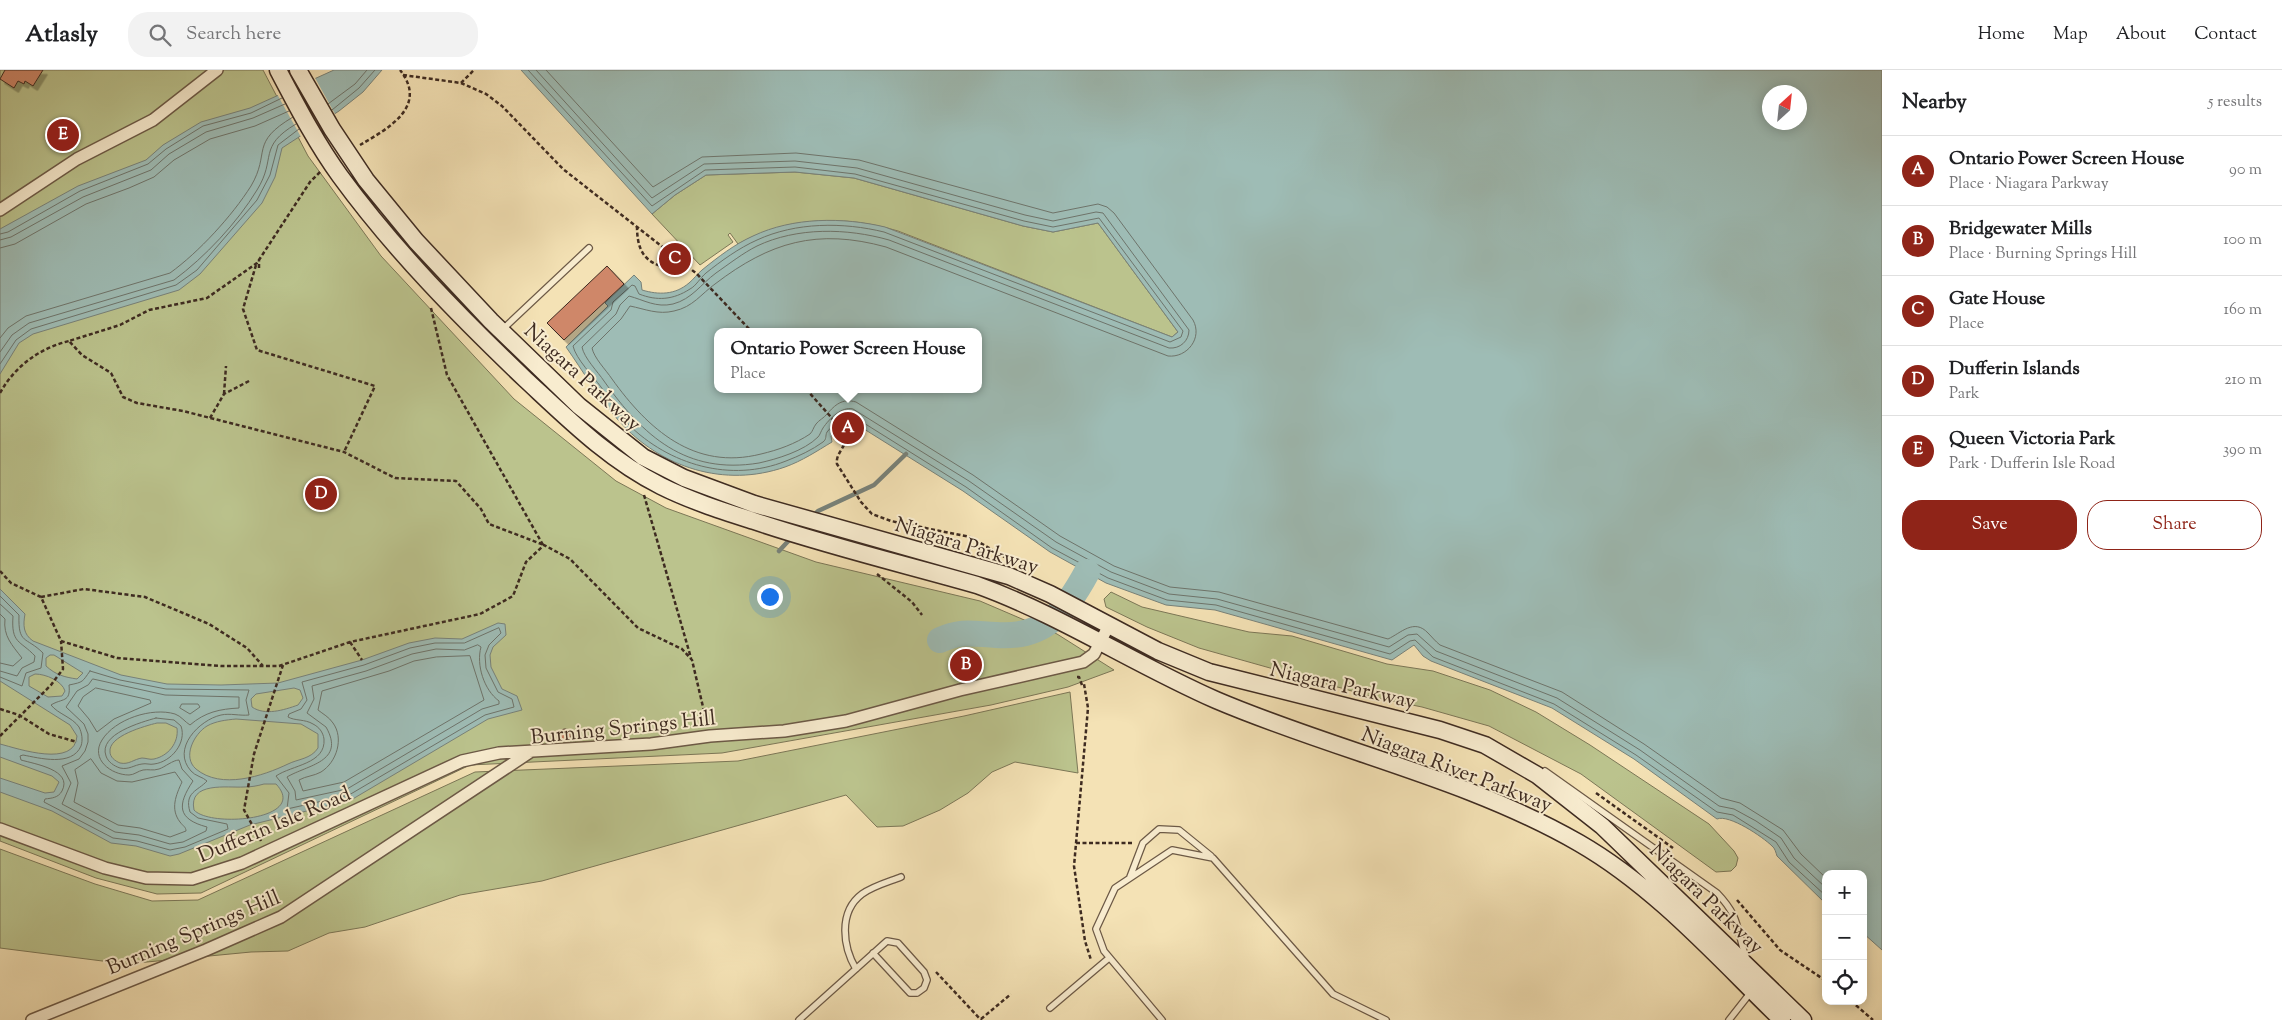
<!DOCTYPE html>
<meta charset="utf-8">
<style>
body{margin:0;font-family:"Sorts Mill Goudy",serif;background:#f2f2f2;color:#202124}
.controls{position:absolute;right:15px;bottom:15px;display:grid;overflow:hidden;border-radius:10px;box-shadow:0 2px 12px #0003}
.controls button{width:45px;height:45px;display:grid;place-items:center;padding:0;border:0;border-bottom:1px solid #e0e0e0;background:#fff;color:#202124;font:25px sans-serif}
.compass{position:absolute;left:1762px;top:15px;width:45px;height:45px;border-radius:50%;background:#fff;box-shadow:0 2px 12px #0003;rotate:27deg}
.you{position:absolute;left:769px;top:526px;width:18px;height:18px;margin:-12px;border:4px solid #fff;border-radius:50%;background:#1a73e8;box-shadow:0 0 0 8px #1a73e833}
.badge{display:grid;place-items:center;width:32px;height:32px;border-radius:50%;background:#8f2418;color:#fff;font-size:16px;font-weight:700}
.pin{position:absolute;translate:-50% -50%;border:2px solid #fff;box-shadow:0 1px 5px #0006}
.popup{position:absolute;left:714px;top:258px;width:268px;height:65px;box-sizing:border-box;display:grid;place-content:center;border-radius:10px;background:#fff;filter:drop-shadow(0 1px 4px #0005);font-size:16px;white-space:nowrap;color:#757577}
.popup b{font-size:19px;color:#202124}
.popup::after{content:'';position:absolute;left:50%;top:100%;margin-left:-10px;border:10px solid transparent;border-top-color:#fff}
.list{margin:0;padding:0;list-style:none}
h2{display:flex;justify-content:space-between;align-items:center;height:65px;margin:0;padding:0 20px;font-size:21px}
h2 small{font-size:16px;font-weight:400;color:#757577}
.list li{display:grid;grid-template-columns:32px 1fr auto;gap:15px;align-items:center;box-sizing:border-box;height:70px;padding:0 20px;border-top:1px solid #e0e0e0}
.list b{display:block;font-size:19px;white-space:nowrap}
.list p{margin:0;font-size:16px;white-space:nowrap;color:#757577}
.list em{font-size:16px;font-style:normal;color:#757577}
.actions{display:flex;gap:10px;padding:15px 20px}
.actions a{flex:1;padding:11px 0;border:1px solid #8f2418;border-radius:20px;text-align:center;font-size:18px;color:#8f2418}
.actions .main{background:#8f2418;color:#fff}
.icon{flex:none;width:28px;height:28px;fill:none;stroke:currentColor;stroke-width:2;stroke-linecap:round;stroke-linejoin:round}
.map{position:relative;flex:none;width:1882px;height:950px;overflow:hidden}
header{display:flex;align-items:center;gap:30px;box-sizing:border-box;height:70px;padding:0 25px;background:#fff;border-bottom:1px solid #e0e0e0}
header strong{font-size:24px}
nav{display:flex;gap:28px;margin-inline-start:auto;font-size:18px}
.search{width:350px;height:45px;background:#f2f2f2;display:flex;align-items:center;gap:12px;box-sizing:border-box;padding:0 18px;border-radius:20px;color:#757577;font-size:19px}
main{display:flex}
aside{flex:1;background:#fff}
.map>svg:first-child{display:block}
.green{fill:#bbc38d;stroke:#7c7757}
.water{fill:#9ebcb5;stroke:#78827a;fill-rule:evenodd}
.pier{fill:#f4e2b5}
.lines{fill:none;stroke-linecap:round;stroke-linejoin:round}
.shore{stroke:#6e746b;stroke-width:1}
.stream{stroke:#78827a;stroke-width:4.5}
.river{stroke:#9ebcb5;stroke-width:26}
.building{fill:#cf8769;stroke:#3e2b21;filter:url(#shadow)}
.lane-casing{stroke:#6c5946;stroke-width:8}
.street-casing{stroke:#6c5946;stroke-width:14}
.secondary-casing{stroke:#3e2b21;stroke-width:19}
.path{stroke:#3e2b21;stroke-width:2.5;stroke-dasharray:4 2.5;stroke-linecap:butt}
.lane{stroke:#f8eccf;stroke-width:5.5}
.street{stroke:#f8eccf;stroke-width:11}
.secondary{stroke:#f8eccf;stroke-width:16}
.labels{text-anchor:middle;stroke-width:4;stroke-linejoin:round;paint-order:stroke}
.street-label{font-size:21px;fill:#3e2b21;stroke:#f8eccf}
</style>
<header>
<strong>Atlasly</strong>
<div class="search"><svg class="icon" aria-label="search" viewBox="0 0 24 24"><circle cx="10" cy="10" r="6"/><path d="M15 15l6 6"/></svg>Search here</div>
<nav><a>Home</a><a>Map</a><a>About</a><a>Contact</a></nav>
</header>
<main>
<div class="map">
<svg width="1882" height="950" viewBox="0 0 1882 950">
<defs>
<filter id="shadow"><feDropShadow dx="4.5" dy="4.5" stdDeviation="0" flood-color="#0004"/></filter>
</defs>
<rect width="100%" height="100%" fill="#f4e2b5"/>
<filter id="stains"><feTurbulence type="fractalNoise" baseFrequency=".004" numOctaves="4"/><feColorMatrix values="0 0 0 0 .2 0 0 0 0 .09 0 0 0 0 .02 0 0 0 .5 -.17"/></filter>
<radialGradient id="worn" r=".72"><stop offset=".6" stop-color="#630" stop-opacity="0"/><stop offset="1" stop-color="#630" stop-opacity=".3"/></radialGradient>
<!-- green -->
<path class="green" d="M0,0H263L308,86L381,186L514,329L616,411L666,438L816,492L980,531L1057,564L1114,600L1068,617L991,635L722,683L470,695L201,823L157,824L96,808L0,771Z
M795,102L854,108L1023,156L1053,162L1098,153L1178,262L1172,267L898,161C845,145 788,146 738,174L730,163L728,165L733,172L700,195L652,144L675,125L706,105Z
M1111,522L1142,537L1249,562L1292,566L1387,594L1433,601L1490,620L1536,642L1590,675L1709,754L1734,781L1738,788L1736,796L1731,801L1716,802L1581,704L1489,656L1422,637L1373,627L1199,578L1147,557L1106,537L1104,529Z
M1070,622L1078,703L1015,692L992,702L968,723L940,740L903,756L877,757L846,725L542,811L460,825L365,857L329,863L288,881L251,882L126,894L0,878V779L95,814L152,831L198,830L475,702L738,691L964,646Z"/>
<!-- water -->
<path class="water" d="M334,0H382L363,22L339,41L282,78L275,107L262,133L200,204L179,220L33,264L19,273L0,304V159L78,116L146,90L163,75L201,52L250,38Z
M521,0H1882V880L1863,863V804H1826V834L1777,786C1776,783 1775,778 1772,776C1763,767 1729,744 1717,749L1634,689L1552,638L1431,591L1423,586L1414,575L1392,590L1215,540L1166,535L1106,513L1050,482L963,421L848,349L831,366L832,372C817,381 802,391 785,397C725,418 661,398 619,351C599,329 583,301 566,277L608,236L605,233L634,205L641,212L642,220C659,225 675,225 689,213C694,209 697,204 702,200C718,187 735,174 753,166C793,147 843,147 885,157L1172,267L1178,262L1098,153L1053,162L1023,156L854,108L795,102L706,105L675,125L652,144ZM1800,22V52H1770V22ZM718,262H978V319H718Z
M0,519L25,544C23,555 23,564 33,571L121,605L167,614L221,615L278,613L362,590L409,573L435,568L462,569L498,553L505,554L506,565L493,577L490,585L491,597L502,619L517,626L522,640L488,649L351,730L250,755L179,784L170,786L136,776L111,773L52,741L0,722V708L45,723L54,722L59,712L52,706L0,687V674C19,679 75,698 77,666L70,655L0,611ZM50,585H54L83,603L77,609C64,607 56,605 46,596V588ZM35,604C46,604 62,611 65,621L62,626L48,627L29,616V607ZM294,618L300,620L303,628L298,635C284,640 265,646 252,637L251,629L256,624ZM236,649L301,654L318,664V678C311,689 298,689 288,694C263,706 221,720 196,699C182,687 194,664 207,656C216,651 226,650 236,649ZM157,653H166L177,658C179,673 168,686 154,689C150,690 146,688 142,688C134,689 129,695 120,693C115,691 110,687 110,682C108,666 145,656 157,653ZM264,714H276C310,750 210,758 194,740C188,711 228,718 244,717C251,717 257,716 264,714Z"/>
<!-- pier -->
<path class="pier" d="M314,6L336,46L301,67L277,24Z"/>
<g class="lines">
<!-- shore -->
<path class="shore" d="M528,0L652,136L705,100L795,97L855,104L1024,151L1053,157L1099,148L1183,261L1181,267L1170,272L884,162C843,152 796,152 757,170C739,178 721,191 706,203C700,208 696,216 690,219C673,230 657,231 639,224L635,216L632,215L613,232L611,240L573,276C576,289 593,306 601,317C610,329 618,343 628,354C669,395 731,413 786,391C799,386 812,380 823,372C827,369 825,366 827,362C831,357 845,344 851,345L966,417L1052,478L1108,508L1167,530L1216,535L1390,584L1410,571L1415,570L1433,587L1554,634L1636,685L1717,742L1733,745L1776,772L1789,792L1826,826
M536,0L652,128L704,94L795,91L857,98L1025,145L1053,151L1096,142L1103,143L1189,260C1189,271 1180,279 1169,278L889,170C847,158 797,157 757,176C743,183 729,194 716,203C701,214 692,229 673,234C656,238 644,230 629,226L620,235L616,244L582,277C584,288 598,302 604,311C643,366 686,405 759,393C777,389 804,381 818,367C820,365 821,361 823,358C829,349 842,336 853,339L969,411L1056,472L1111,502L1169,524L1217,529L1389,577L1408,565L1417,564L1436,581L1557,628L1640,680L1719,736L1734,739L1756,751L1781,768L1794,788L1826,818
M546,0L653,117L702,87L796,83L859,90L1053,143L1098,134L1107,137L1114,143L1193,250C1203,268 1187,288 1168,286L886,177C817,158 770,172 715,214C701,224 693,237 674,241C658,245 645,239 630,236L621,249L592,278C594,288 606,300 612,309C648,359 694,401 761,384C778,380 795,374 810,364C813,361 813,358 816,354C819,350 824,348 827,344C835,335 842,328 856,332L973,405L1060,466L1114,496L1170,517L1219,522L1388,569C1401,563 1414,548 1428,563C1432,567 1435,571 1440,575L1562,622L1644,674L1721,728L1740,733L1783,760L1801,784L1826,808
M328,34L355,14L367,0
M332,40L359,18L375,0
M0,164L8,162L80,121L148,94L166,79L203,56L251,43L282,28
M0,170L11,167L83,127L151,100L169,84L206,62L253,48L285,34
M0,178L15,174L86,134L129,118L154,107L174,90L210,69L255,56L289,41
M0,268L8,258L26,246L170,203C199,182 232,146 251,116C271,82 249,73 293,47
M0,282L12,265L29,253L174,210C205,187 237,153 257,120C277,88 257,77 296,54
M0,294L16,270L31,259L176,215L197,200L257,130L270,105L278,75L299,59
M0,526L19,545C18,575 26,566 43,583L41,598L26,603L22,616L0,607
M0,534L13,546C11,574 20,570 35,586L34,592L22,598L17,606L0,601
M0,544L5,549C3,566 12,575 22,588L13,596L0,593
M499,558L501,563L489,575L485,585L486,598L498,622L512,629L514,637L485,645L349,725L287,739L289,723L276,706C292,695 326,694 324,669C323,662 319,657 313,654C305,649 295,651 288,647L289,644L301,639L307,630L302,612L364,595L410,578L435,573H464Z
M478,575L481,577C476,595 484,620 499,631V634L482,639L347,719L296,730L295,721L287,707C307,695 346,692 326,657L307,643L314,629L312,616L366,601L412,584L436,579L464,580Z
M470,586L484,630L344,712L303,721L299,710C306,706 314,706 321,702C337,692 344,668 333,653C329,647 323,644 318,640L322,621L389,601L414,591L436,587Z
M90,601L120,610L166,619L249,620L246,630L249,645C240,646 230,643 221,645C199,650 171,679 191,701C195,706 203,707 207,711C198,721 184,722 190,742L198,748L227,754L228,759L185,777L170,780L137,771L113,768L44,732L45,729C52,728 58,728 62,721C73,700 35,694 21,690L20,686L23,685C39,688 72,697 81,676C83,670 82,663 79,657C72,647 58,644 51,635C62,628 71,633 69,615C84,612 82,612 90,601Z
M93,609L165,625L239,627V638C220,639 205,642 190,655C185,652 181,646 175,644C152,637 115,649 102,670C90,689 111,705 129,705C134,705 138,701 143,700C148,699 153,701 159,699C165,697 173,690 179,690L182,699L193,711C177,735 177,749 207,757L206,761L183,772L170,774L139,765L115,762L62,734L71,713L62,696L79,689L85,681L88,672V664L84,654L66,637L77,621L88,615Z
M96,618L150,630L151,633L114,649L97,662L89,649L78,636L83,627Z
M182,634H198L200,637L190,644L180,638Z
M156,648L174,650L181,656C187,673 171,692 154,694C150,695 146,693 142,694C134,695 129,700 120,698C114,696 108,692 106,686C98,664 142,652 156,648Z
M91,689L101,703L117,711L132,712L175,702L182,712C176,725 170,739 180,752C183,756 186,757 186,761L170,767L140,758L118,755L74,732L78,713L75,700Z"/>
<!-- stream -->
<path class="stream" d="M813,446L818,441L874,415L906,384
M779,481L792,467"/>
<!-- river -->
<path class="river" d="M940,570C962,560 974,564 996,565C1045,569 1066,541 1087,502"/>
</g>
<!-- building -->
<path class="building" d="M5,0H43L33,16L25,11L24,14L18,11L14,18L0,9Z
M607,196L624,214L564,270L547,253Z
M559 665a6 6 0 1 1 12 0a6 6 0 1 1-12 0Z"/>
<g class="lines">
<!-- lane casing -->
<g class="lane-casing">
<path id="lane" d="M503,259L589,178
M1545,701L1717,823C1741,848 1736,859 1746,888
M1130,807L1143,773L1159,759L1179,760L1211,786
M856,899C843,877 838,842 862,824C873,816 888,812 901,807
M1050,938L1109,888
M799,950L887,871L898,873L924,902L927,910L924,918L917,923H910L873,883
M1162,950L1104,881L1096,859L1115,818L1172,780L1213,788L1333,924L1386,950
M1729,950L1751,922"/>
</g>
<!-- street casing -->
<g class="street-casing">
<path id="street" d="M0,140L77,89L153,50L217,0
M0,759L105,798L146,808L192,809L242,793L462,691L499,683L651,674L710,666L784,661L846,651L960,620L1083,592L1094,584L1109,555
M32,950L206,880L281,847L530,682"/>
</g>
<!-- secondary casing -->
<g class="secondary-casing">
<path id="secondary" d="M278,0C297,36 316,73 340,106C394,180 460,247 526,310C568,349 609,390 661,416C691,431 723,441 754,451C828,476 903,494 977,515C1060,545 1134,594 1216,630C1335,681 1466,708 1579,773C1657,818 1718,888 1782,950
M298,0L332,59L366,110L416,171L491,251L579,336L643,387L684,408L754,434L1009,506L1050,524L1158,581L1209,602L1440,660L1485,675L1537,705L1602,756L1803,950"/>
</g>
<!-- path -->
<path class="path" d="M403,5L461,13L486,24L502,36L563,99L697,204L752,262
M461,13L474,0
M360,75C387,59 429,37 400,0
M320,102L310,112L257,193L207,228L149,240L120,255L69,271L82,285L111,303L123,327L137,333L183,341L344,382L395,408L456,411L481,439L489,454L544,475
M637,156C637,180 644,193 668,198L679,190
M256,195L243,239L257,280L375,316L344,382
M259,198V190
M431,238L447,305L543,475
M806,319L846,364C848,376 835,383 837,394L861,432L872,444L891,451L970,467L1010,490
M0,323C15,296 40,278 69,271
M224,324L226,296
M210,348L224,324L251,310
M644,425L691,588
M0,501L11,513L41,527L61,571L117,588L221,596H279L350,572L480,544L513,526L526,492L544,475L570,489L638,558L682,579L692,590L707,654
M877,504L912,532L922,545
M41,527L84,519L145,527L209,554L247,578L263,596
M350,572L362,590
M955,597L965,606
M1077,607H1079L1082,615L1084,614L1088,638L1074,796L1085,871L1091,890
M0,639L19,645L49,664L77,672
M0,666L51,615L63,599L61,571
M1596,723L1673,778
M261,771L244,740L254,684L283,595
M1076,773H1132
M1737,830L1780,880L1826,911
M936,902L981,950
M1851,931L1873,950
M981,949L1011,924"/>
<!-- lane -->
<use href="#lane" class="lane"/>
<!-- street -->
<use href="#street" class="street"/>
<!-- secondary -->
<use href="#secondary" class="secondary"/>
</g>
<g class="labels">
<!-- street labels -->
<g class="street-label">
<text transform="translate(583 307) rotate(42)" y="7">Niagara Parkway</text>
<text transform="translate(967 475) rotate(17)" y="7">Niagara Parkway</text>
<text transform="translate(1343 615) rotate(13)" y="7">Niagara Parkway</text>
<text transform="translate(623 657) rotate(-6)" y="7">Burning Springs Hill</text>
<text transform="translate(1457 699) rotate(21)" y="7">Niagara River Parkway</text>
<text transform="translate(274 754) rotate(-23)" y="7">Dufferin Isle Road</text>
<text transform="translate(1707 828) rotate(44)" y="7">Niagara Parkway</text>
<text transform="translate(193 862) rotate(-23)" y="7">Burning Springs Hill</text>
</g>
</g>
<rect width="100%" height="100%" filter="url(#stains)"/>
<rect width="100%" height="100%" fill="url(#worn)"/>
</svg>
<div class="controls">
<button>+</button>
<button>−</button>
<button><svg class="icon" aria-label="locate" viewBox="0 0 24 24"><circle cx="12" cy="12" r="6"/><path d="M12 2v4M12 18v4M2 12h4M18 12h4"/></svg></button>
</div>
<svg class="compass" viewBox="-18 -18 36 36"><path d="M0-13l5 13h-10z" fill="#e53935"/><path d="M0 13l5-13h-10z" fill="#757577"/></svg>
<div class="you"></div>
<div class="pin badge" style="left:848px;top:358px">A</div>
<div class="popup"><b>Ontario Power Screen House</b>Place</div>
<div class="pin badge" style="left:966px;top:595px">B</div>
<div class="pin badge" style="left:675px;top:189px">C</div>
<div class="pin badge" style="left:321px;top:424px">D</div>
<div class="pin badge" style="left:63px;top:65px">E</div>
</div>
<aside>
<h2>Nearby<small>5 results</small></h2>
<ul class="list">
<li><span class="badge">A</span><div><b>Ontario Power Screen House</b><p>Place · Niagara Parkway</p></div><em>90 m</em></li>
<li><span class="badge">B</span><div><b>Bridgewater Mills</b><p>Place · Burning Springs Hill</p></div><em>100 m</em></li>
<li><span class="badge">C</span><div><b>Gate House</b><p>Place</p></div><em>160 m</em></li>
<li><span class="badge">D</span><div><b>Dufferin Islands</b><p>Park</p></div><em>210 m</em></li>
<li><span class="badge">E</span><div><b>Queen Victoria Park</b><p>Park · Dufferin Isle Road</p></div><em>390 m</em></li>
</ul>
<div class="actions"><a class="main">Save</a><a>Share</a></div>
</aside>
</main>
